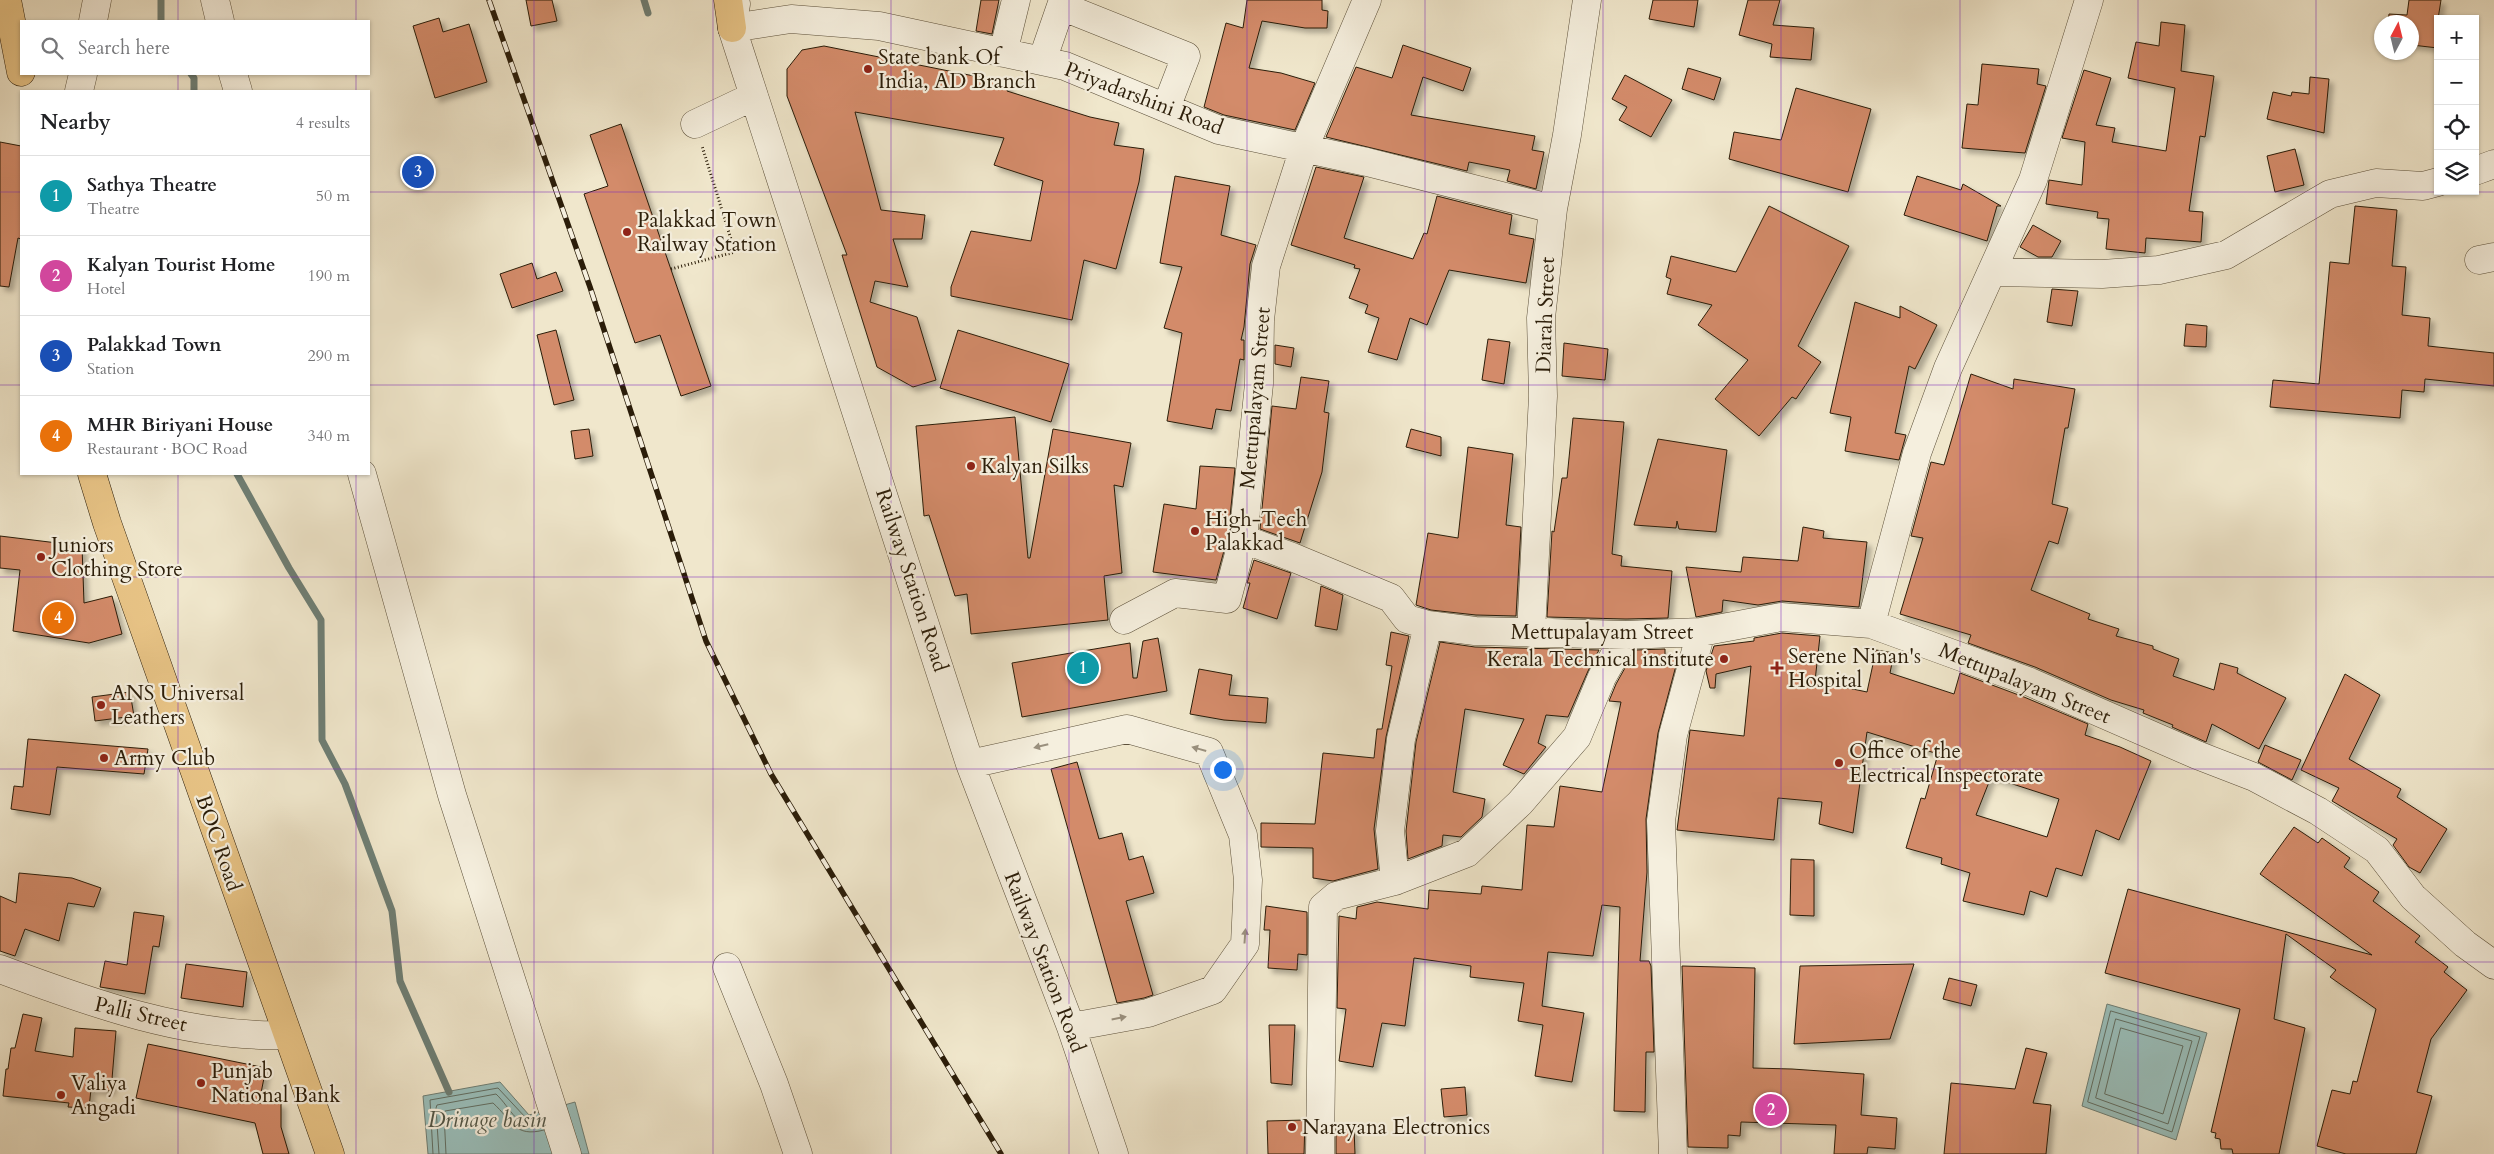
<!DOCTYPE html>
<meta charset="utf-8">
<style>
body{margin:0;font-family:Cardo,serif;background:#f6f6f6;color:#202124}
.controls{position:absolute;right:15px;top:15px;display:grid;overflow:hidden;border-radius:0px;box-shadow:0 1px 4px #0004}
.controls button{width:45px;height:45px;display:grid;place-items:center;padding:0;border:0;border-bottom:1px solid #e0e0e0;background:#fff;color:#202124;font:25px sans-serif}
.compass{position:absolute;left:2374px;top:15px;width:45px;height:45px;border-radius:50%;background:#fff;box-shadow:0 1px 4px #0004;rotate:7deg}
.you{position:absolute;left:1222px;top:769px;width:18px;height:18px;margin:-12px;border:4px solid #fff;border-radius:50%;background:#1a73e8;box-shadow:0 0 0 8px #1a73e833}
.badge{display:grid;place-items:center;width:32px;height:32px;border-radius:50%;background:#8f2418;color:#fff;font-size:16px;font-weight:700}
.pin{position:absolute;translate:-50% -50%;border:2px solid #fff;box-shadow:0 1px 5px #0006}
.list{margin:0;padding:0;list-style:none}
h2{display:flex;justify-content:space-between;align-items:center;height:65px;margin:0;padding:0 20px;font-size:21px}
h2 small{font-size:16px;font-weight:400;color:#757577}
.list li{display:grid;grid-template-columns:32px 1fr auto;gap:15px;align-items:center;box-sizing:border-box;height:80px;padding:0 20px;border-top:1px solid #e0e0e0}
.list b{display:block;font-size:19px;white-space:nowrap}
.list p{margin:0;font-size:16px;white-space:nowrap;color:#757577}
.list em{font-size:16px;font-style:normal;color:#757577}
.icon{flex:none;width:28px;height:28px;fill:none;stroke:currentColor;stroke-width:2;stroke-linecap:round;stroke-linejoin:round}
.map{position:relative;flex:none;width:2494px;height:1154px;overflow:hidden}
.search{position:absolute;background:#fff;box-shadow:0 1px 4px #0004;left:20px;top:20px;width:350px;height:55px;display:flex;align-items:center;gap:12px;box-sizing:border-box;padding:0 18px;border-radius:0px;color:#757577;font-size:19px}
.panel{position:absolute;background:#fff;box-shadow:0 1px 4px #0004;left:20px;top:90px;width:350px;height:385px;border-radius:0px}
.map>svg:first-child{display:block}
.water{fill:#9abfbb;stroke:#6e7e74}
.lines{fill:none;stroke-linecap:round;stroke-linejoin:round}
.shore{stroke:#626e62;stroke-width:1}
.stream{stroke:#6e7e74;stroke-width:7}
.building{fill:#d38b6a;stroke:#2b1d09;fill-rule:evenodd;filter:url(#shadow)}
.minor-casing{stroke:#5c503a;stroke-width:29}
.major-casing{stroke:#2b1d09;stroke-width:29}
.path{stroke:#2b1d09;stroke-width:3;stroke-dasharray:1 2.5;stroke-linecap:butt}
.minor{stroke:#f5efde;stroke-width:28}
.major{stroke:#e8c486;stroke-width:28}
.rail-casing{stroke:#2b1d09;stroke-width:5.5}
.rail{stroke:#f5efde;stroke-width:4;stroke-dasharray:11;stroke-linecap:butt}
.oneway{fill:#9a907e}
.grid{fill:none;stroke:#7b2cbf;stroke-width:1;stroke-opacity:0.55}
.poi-dot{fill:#8f2418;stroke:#f5efde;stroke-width:2}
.labels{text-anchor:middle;stroke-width:4.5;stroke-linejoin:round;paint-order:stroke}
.poi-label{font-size:21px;fill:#2b1d09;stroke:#f5efde;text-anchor:start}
.street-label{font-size:21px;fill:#2b1d09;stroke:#f5efde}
.water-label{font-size:22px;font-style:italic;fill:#525647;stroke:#f5efde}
</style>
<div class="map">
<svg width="2494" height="1154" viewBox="0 0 2494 1154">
<defs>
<filter id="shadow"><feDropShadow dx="4.5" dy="4.5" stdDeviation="2.5" flood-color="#0004"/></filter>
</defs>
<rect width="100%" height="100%" fill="#f0e7cc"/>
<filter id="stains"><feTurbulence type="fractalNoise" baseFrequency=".004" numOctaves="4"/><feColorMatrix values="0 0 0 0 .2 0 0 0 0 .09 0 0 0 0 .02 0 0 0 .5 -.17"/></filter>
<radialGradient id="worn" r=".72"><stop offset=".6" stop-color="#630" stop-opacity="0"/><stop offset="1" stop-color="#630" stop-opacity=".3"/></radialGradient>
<!-- water -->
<path class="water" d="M2107,1004L2207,1033L2176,1140L2082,1106Z
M500,1082L529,1115L575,1102L589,1154H428L423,1096Z"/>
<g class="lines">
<!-- shore -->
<path class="shore" d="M2111,1011L2200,1037L2172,1132L2088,1102Z
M2116,1019L2192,1041L2168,1124L2096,1098Z
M2121,1028L2183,1046L2163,1114L2105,1094Z
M433,1154L430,1100L498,1088L526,1118L539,1117
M439,1154L436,1108L437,1105L496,1094C512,1109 516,1130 541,1123
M446,1154L444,1114L445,1111L493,1103C512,1120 514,1138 544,1130"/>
<!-- stream -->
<path class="stream" d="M161,0V21
M644,0L648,13
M191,74L194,78V91
M237,474L289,568L321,620L322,740L345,784L392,911L400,981L449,1092"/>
</g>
<!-- building -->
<path class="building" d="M526,0H552L557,21L531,26Z
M981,0H999L992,34L976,31Z
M1247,0H1322V10L1328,11L1327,28H1305L1262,21L1249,68L1281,73L1315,83L1295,130L1224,115L1204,107L1226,23L1243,28Z
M1653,0H1698L1694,27L1649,19Z
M1748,0H1780L1773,25L1814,28L1811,60L1770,57L1772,44L1739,35Z
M2409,0H2441L2438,19V48L2412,45V22H2388L2389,14L2407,15Z
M439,18L443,32L469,24L487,82L435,98L413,26Z
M2161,22L2185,25L2181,71L2214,76L2205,137L2200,136L2189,211L2203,212L2201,242L2146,238L2145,253L2106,249L2109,219L2097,218L2098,212L2046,204L2049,180L2082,185L2085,142L2062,138L2084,70L2111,78L2096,125L2115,128L2112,142L2166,151L2175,88L2128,78L2136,42L2159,46Z
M1403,45L1471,68L1463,91L1423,77L1411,115L1535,136L1532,150L1544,152L1536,189L1507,181L1510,170L1469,162L1467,171L1326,137L1356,67L1392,78Z
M824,46L1009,83L1007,91L1090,117L1119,123L1114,145L1144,149L1139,182L1116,269L1084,260L1072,320L951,296V287L971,231L1031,241L1043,181L994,165L1004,138L855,112L881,210L925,215L922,239H893L908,287L875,281L870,302L917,317L936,380L913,387L877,367L842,255H847L787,96V69L802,50Z
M1982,64L2039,69L2037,84L2046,86L2025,153L1962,148L1967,104L1978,105Z
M1688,68L1721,78L1714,100L1682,89Z
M1625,75L1672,100L1651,137L1619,120L1627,107L1612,99Z
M2310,77L2329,79L2324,133L2267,119L2273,92L2291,96L2292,92L2309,94Z
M1796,88L1871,109L1848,192L1729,159L1734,132L1781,140Z
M621,124L711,386L681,396L660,335L635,343L584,194L608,186L590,135Z
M0,142L21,146V239L18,238L9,287L0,286Z
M2295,149L2304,185L2275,192L2267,156Z
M1316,167L1364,177L1344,238L1413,259L1424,233L1427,234L1437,196L1512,215L1509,234L1534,239L1526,283L1449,270L1427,325L1410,318L1397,360L1368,352L1379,318L1365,313L1368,305L1349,298L1360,269L1354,268L1355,265L1291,245Z
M1175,176L1230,186L1221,235L1256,245L1250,264L1244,327L1241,340H1244V360L1240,359L1231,411L1216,409L1212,429L1167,421L1182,333L1164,328L1182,267L1160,263Z
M1917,176L1961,190L1963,184L2001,206H1997L1987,241L1904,215Z
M1769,206L1849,246L1798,346L1821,362L1796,399L1792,397L1759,436L1715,399L1748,360L1698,325L1712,305L1667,294L1671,279L1666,277L1671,256L1736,272Z
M2355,206L2397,210L2392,266L2406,267L2402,315L2430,318L2428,346L2494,353V386L2425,379L2424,392L2402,390L2400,418L2270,407L2273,380L2319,384L2330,262L2349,264Z
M2033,225L2061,241L2052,257H2038L2020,247Z
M532,263L537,279L556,272L563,291L512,308L500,274Z
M2052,289L2078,291L2072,326L2047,322Z
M1855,302L1900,318V306L1937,325L1915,369L1909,366L1895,433L1906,435L1899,460L1845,451L1851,417L1830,413Z
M2186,324L2207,326L2206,347L2184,346Z
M556,330L574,400L554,405L537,335Z
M958,330L1069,364L1051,422L940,388Z
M1488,339L1510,342L1504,384L1482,380Z
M1564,343L1608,349L1605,380L1562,376Z
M1275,345L1294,348L1291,367L1275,364Z
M1971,374L2013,389L2014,379L2075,389L2068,428H2065L2052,504L2068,508L2058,544L2049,541L2031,590L2090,614L2088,619L2119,629L2116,636L2153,646V649L2179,659L2173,676L2214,690L2220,663L2238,668L2237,673L2286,698L2259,749L2212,724L2206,742L2172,727L2173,725L2143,713L2144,710L2111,700L2035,667L1968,643L1971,635L1900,614L1923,538L1911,536L1931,462L1944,465Z
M1301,377L1329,381L1324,412L1329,413L1322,472L1300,543L1260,529L1272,406L1296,409Z
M1015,417L1028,558H1030L1053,429L1131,443L1123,487L1114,485L1122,573L1104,576L1108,620L971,634L967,594L955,596L929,515L924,516L916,426Z
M1573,418L1624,422L1612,554L1622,556L1621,566L1672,571L1668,618L1626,619L1547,617L1552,531L1554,532L1562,478H1567Z
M589,429L593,456L575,459L571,431Z
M1411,429L1441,437V456L1406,447Z
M1658,439L1727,450L1716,532L1679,529L1677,521L1676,528L1634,525Z
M1468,447L1513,454L1506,525L1521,527L1516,616L1476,615L1431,610L1416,605L1428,533L1458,538Z
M1200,466L1235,468L1228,536L1216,580L1153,572L1164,504L1196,509Z
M1803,527L1824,531L1823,538L1867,542L1859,607L1782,601L1758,605L1723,600L1722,612L1696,617L1686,567L1741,572L1743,557L1798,561Z
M0,536L82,546L84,603L112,596L122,634L89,643L13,631L20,570L0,568Z
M1254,560L1291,573L1277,619L1243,608L1250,583H1247Z
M1321,586L1343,595L1337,630L1315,626Z
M1391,632L1409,636L1386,737L1374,829L1378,869L1333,881L1313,878V848L1261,847V823L1315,824L1323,753L1374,758L1377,729H1382L1392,666L1386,665Z
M1782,633L1820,636L1815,681L1867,692L1876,650L1894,653L1890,673L1954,694L1960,673L2024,697L2088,724L2085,735L2120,747L2151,761L2119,840L2096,830L2082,876L2056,868L2047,897L2030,891L2024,915L1963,901L1970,873L1941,864L1942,858L1906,848L1921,798L1925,799L1938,754L1867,732L1853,833L1819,824L1822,802L1778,798L1774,840L1677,830L1690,730L1744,736L1751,666L1716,674L1715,688H1710L1706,671L1714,646L1754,641V638ZM1991,777L2059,799L2047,837L1976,815Z
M1158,638L1167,691L1022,717L1012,663L1130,643L1133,678H1137L1143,641Z
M1440,642L1475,647L1599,650L1588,671L1568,717L1546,715L1538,743L1546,747L1524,774L1503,765L1524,719L1465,709L1453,792L1485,799L1482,817L1461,837L1443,835L1442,846L1408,859L1406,831L1416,742Z
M1665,649V655L1678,658L1658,733L1646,819L1647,872L1640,961H1649L1651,966L1654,1052H1646L1645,1112L1614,1111L1620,907L1602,905L1593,956L1548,952L1542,1006L1584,1013L1572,1082L1535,1076L1543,1025L1518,1021L1524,983L1470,977L1471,966L1414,958L1405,1026L1382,1023L1373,1067L1339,1061L1346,1009L1337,1008L1339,916L1356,919L1357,907L1377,902L1428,909L1429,890L1481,894L1482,886L1522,890L1527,825L1554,827L1560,786L1602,792L1621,702L1609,701L1616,684L1635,650Z
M1199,669L1232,675L1229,695L1268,698L1266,723L1224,720L1190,714Z
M2345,674L2380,695L2349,759L2401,789L2397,797L2447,829L2420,873L2409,867L2393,845L2397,839L2332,801L2339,788L2301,770Z
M130,692L134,716L95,721L92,697Z
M28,739L148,749L144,774L57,767L50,815L11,809L14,786L23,787Z
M2265,745L2301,760L2292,780L2258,762Z
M1077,762L1099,839L1122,833L1129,860L1143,856L1154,893L1126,901L1153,995L1144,998L1117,1003L1051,769Z
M2294,827L2318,843L2322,838L2350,858L2344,867L2379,892L2373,901L2420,936L2415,942L2448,967L2444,972L2467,990L2431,1039L2417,1092L2432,1096L2416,1154H2346L2317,1146L2332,1090L2350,1094L2353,1081L2357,1082L2376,1009L2330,977L2336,970L2286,934L2274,1019L2305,1028L2279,1154H2233L2232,1149H2221L2220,1139L2215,1138L2216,1133L2211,1132L2240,1009L2105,973L2128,889L2372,955L2260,874Z
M1791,859L1814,860V916L1790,915Z
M19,873L72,878L101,888L94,907L68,903L59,941L25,929L15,956L0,951V896L16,903Z
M1266,906L1307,912V955L1298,954L1297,970L1268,968L1270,930H1264Z
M134,912L164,916L159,947L153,946L145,994L100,987L105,961L127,965Z
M186,964L247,972L243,1007L181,998Z
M1914,964L1890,1039L1794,1044L1800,966Z
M1682,966L1755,968L1753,1068L1792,1069L1864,1074L1861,1115L1897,1118L1895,1149L1868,1147L1867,1154H1834L1836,1125L1741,1122L1740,1136L1728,1135V1148L1688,1147Z
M1949,978L1977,985L1971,1006L1943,999Z
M23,1014L42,1018L35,1051L73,1057L75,1028L116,1031L111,1091L91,1089L89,1108L68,1107L69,1103L3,1096L6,1069H8L11,1048H15Z
M1269,1025H1295L1292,1085L1271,1083Z
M148,1044L266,1068L259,1103H281V1127L289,1154H263L255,1123L136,1098Z
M2026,1048L2047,1053L2033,1103L2051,1105L2046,1154H1944L1951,1083L2015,1089Z
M1465,1087L1467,1115L1444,1117L1441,1089Z
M1305,1120L1304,1154H1268L1267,1121Z
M1354,1127L1355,1154H1336V1128Z"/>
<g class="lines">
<!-- minor casing -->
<g class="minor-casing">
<path id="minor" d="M215,0L220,21
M1367,0L1304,148L1266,266L1260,320L1259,384L1243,539L1292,557L1391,598L1407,619L1428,625L1475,631L1626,635L1701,632L1781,617L1871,624L2030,682L2197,755L2254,777L2318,811L2377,850L2413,897L2465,944L2494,965
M736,4L732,28L970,764L1071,1027L1114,1154
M93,21L97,0
M732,28L791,19L879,26L1042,61L1065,66L1219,130L1367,162L1553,209
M1003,53L1016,0
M1042,61L1061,6L1186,56L1166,108
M233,74L238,91
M79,91L83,74
M695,124L754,96
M2475,171L2494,164
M2479,260L2494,257
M1992,272L2102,274L2159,270L2226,255L2330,194L2376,183L2423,186L2438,182
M362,474L452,795L567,1154
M1124,620L1175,593L1227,599L1243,539
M1871,624L1917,453L1948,368L2033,180L2089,0
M1531,633L1543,396L1541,318L1553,209L1567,135L1587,0
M970,764L1127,729L1209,752L1243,835L1248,880L1245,944L1213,990L1148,1013L1071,1027
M1395,881L1390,831L1401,739L1428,625
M727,967L774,1084L798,1154
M0,969C91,1003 188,1038 286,1035
M1320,1154L1323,907L1336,896L1395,881L1467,853L1520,803L1577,737L1602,677L1626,635
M1673,1154L1661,821L1673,735L1701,632"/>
</g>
<!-- major casing -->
<g class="major-casing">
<path id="major" d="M7,0L21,72
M728,0L732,28
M92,474L107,523L330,1154"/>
</g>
<!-- path -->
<path class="path" d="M671,269L735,252L702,146"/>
<!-- minor -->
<use href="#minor" class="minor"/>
<!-- major -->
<use href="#major" class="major"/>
<!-- rail casing -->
<g class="rail-casing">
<path id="rail" d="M489,0L590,287L706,641L771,774L1001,1154"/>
</g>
<!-- rail -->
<use href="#rail" class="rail"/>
</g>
<!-- one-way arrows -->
<defs><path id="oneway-solid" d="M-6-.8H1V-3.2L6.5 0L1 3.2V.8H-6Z" transform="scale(1.25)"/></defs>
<g class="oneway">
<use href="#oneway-solid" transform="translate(1041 746) rotate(166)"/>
<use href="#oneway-solid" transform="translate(1199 749) rotate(-164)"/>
<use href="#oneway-solid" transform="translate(1245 936) rotate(-86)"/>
<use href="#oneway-solid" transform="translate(1119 1018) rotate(-11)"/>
</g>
<!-- grid -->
<path class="grid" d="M178,0V21M356,0V21M534,0V1154M713,0V1154M891,0V1154M1069,0V1154M1247,0V1154M1425,0V1154M1603,0V1154M1781,0V1154M1960,0V1154M2138,0V1154M2316,0V1154M178,74V91M356,74V91M0,192H21M369,192H2494M0,385H21M369,385H2494M178,474V1154M356,474V1154M0,577H2494M0,769H2494M0,962H2494"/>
<!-- markers -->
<g class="poi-dot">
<circle cx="868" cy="69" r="5"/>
<circle cx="627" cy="232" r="5"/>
<circle cx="971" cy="466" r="5"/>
<circle cx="1195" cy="531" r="5"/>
<circle cx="41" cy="557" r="5"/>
<circle cx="1724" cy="659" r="5"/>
<path d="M1774.5 660.5h5v5h5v5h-5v5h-5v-5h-5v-5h5z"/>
<circle cx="101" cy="705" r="5"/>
<circle cx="104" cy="758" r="5"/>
<circle cx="1839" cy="763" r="5"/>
<circle cx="201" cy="1083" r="5"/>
<circle cx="61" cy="1095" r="5"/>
<circle cx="1292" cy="1127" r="5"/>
</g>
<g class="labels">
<!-- poi labels -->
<g class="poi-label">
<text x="878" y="64">State bank Of<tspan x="878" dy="24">India, AD Branch</tspan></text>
<text x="637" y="227">Palakkad Town<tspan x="637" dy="24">Railway Station</tspan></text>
<text x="981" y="473">Kalyan Silks</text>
<text x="1205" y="526">High-Tech<tspan x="1205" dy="24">Palakkad</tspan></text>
<text x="51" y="552">Juniors<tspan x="51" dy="24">Clothing Store</tspan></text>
<text x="1788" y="663">Serene Ninan's<tspan x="1788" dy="24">Hospital</tspan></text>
<text x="1714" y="666" text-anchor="end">Kerala Technical institute</text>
<text x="111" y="700">ANS Universal<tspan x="111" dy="24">Leathers</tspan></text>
<text x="1849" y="758">Office of the<tspan x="1849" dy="24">Electrical Inspectorate</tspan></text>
<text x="114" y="765">Army Club</text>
<text x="211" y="1078">Punjab<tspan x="211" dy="24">National Bank</tspan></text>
<text x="71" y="1090">Valiya<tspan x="71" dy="24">Angadi</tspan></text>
<text x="1302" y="1134">Narayana Electronics</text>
</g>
<!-- street labels -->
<g class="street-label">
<text transform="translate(1144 98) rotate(21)" y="7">Priyadarshini Road</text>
<text transform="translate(1545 315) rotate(-88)" y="7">Diarah Street</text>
<text transform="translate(1255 398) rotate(-85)" y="7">Mettupalayam Street</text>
<text transform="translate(912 580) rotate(72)" y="7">Railway Station Road</text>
<text x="1602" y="639">Mettupalayam Street</text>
<text transform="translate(2025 683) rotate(22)" y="7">Mettupalayam Street</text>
<text transform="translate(219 843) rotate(71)" y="7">BOC Road</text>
<text transform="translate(1045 962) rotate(69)" y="7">Railway Station Road</text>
<text transform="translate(141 1014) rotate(13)" y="7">Palli Street</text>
</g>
<!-- water labels -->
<g class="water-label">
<text x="487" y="1127">Drinage basin</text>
</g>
</g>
<rect width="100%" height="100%" filter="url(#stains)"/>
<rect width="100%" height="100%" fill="url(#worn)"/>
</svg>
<div class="controls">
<button>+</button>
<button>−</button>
<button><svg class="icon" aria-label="locate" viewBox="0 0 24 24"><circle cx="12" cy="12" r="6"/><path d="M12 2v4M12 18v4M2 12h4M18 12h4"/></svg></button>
<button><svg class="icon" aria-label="layers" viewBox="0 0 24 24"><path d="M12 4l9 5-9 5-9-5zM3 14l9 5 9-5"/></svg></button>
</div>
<svg class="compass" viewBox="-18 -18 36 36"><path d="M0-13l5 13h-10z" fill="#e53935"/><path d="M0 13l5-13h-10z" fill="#757577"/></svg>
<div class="you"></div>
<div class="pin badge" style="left:1083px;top:668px;background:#0f9aa8">1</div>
<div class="pin badge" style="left:1771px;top:1110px;background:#d1479c">2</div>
<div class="pin badge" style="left:418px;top:172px;background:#1a4fb4">3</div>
<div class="pin badge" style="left:58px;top:618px;background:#e8710a">4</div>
<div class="search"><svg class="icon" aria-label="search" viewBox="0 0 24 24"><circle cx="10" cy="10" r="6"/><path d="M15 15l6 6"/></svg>Search here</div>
<section class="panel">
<h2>Nearby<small>4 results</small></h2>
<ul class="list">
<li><span class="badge" style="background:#0f9aa8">1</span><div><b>Sathya Theatre</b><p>Theatre</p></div><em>50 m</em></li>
<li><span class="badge" style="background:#d1479c">2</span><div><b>Kalyan Tourist Home</b><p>Hotel</p></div><em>190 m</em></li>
<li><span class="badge" style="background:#1a4fb4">3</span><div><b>Palakkad Town</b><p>Station</p></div><em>290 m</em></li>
<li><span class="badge" style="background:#e8710a">4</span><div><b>MHR Biriyani House</b><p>Restaurant · BOC Road</p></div><em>340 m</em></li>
</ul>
</section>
</div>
